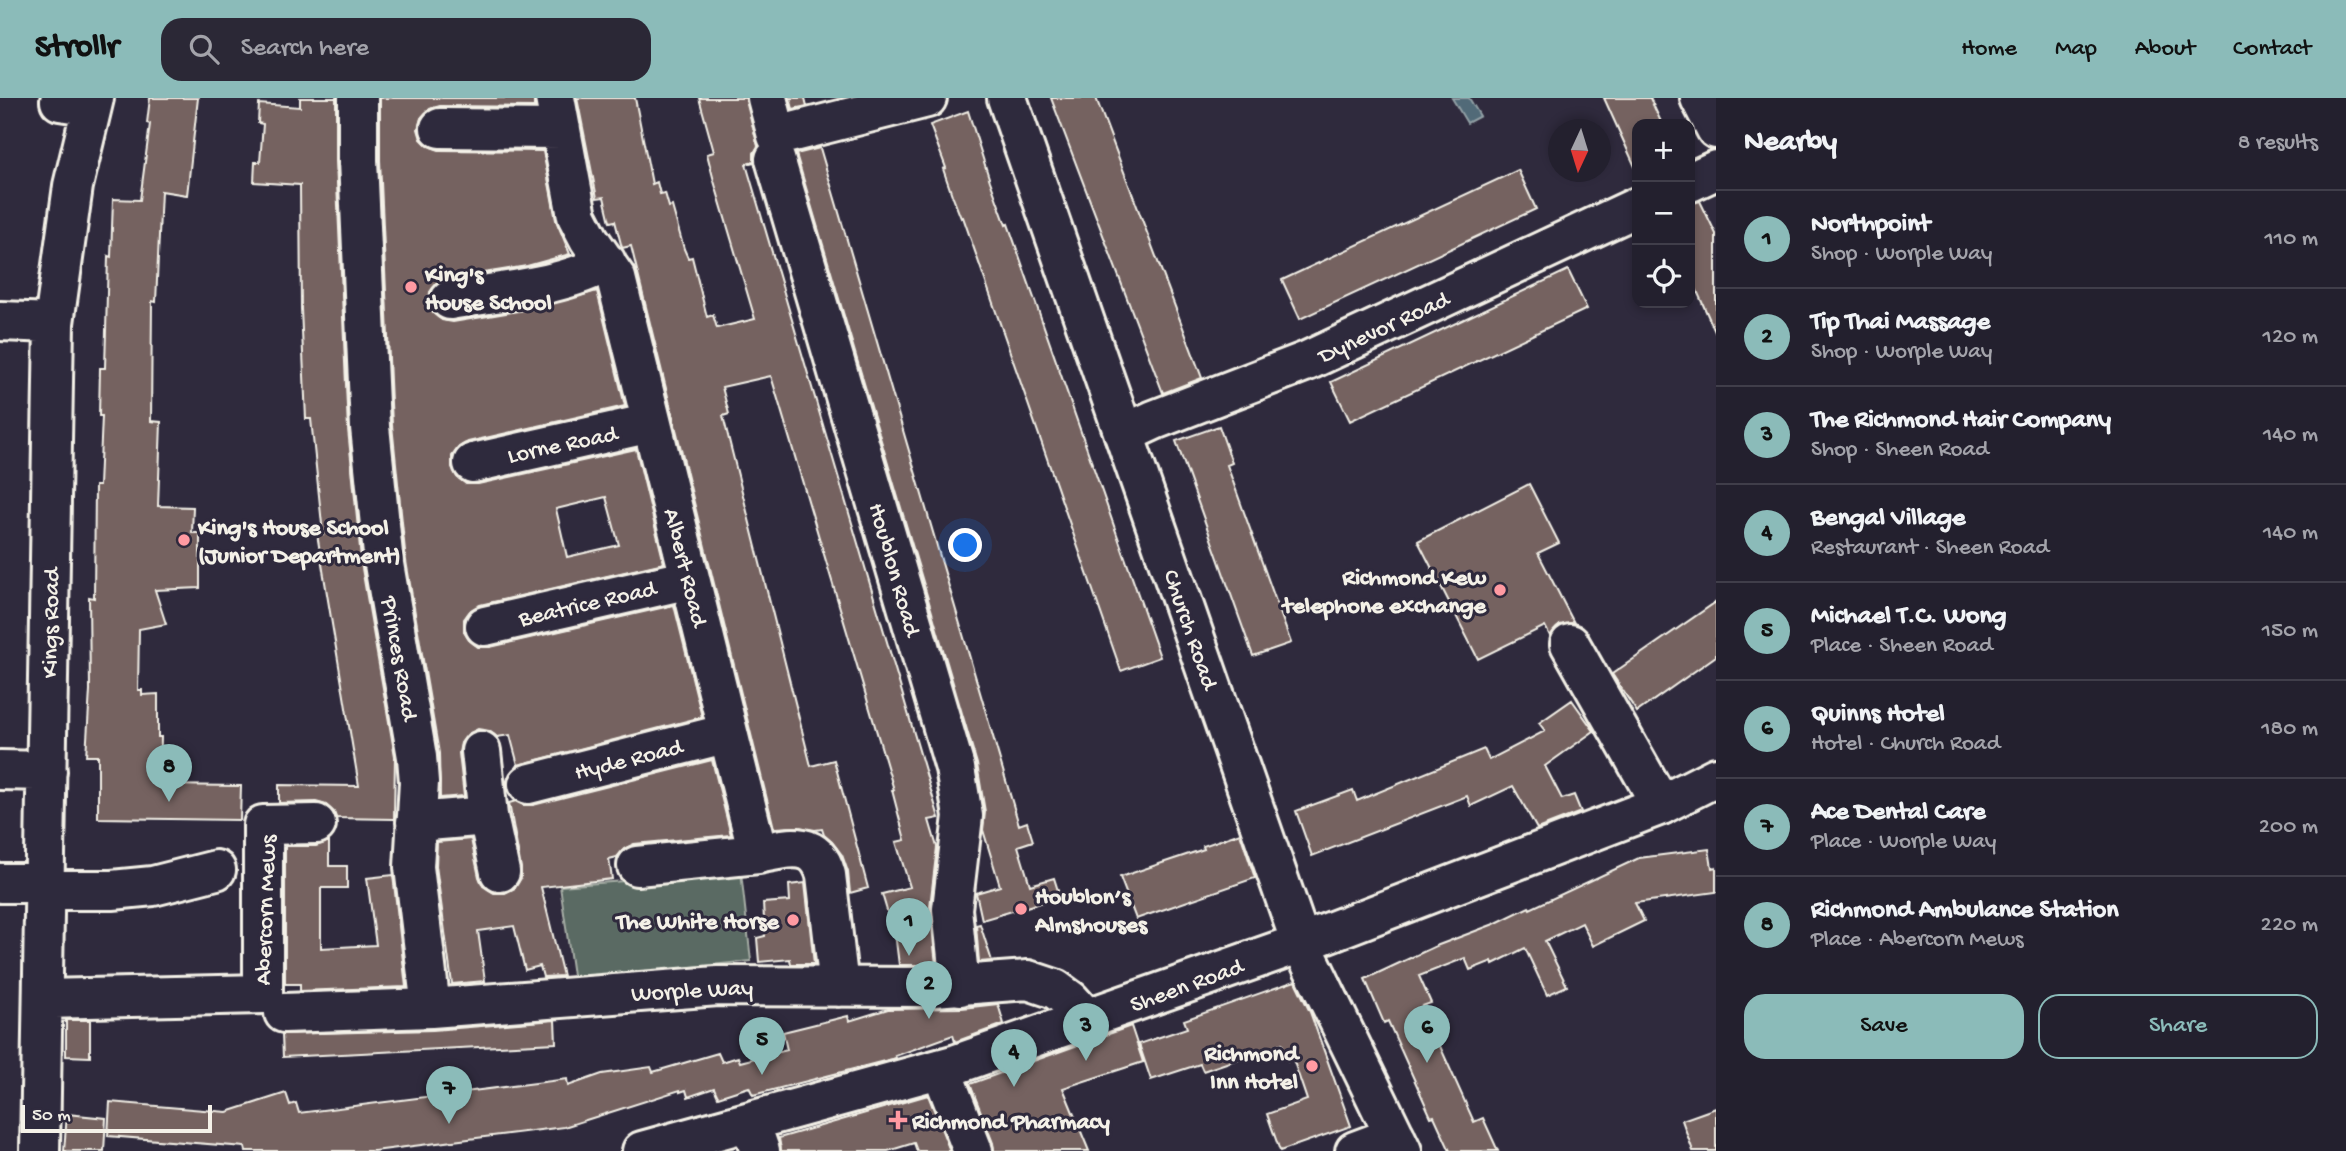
<!DOCTYPE html>
<meta charset="utf-8">
<style>
body{margin:0;font-family:"Gochi Hand",sans-serif;background:#2b2836;color:#f1f3f6}
.controls{position:absolute;right:21px;top:21px;display:grid;overflow:hidden;border-radius:14px;box-shadow:0 4px 10px #0003}
.controls button{width:63px;height:63px;display:grid;place-items:center;padding:0;border:0;border-bottom:2px solid #403e4a;background:#23202e;color:#f1f3f6;font:35px sans-serif}
.compass{position:absolute;left:1548px;top:21px;width:63px;height:63px;border-radius:50%;background:#23202e;box-shadow:0 4px 10px #0003;rotate:184deg}
.scale{position:absolute;left:21px;bottom:18px;width:191px;box-sizing:border-box;padding-left:7px;border:4px solid #f4f1e8;border-top:0;font-size:19px;line-height:24px;white-space:nowrap;color:#f4f1e8;-webkit-text-stroke:5px #2f2a3d;paint-order:stroke}
.you{position:absolute;left:966px;top:448px;width:24px;height:24px;margin:-18px;border:5px solid #fff;border-radius:50%;background:#1a73e8;box-shadow:0 0 0 10px #1a73e833}
.badge{display:grid;place-items:center;width:46px;height:46px;border-radius:50%;background:#8bbbb9;color:#111;font-size:23px;font-weight:700}
.pin{position:absolute;translate:-50% -58px;filter:drop-shadow(0 2px 4px #0008)}
.pin::after{content:'';position:absolute;top:37px;width:24px;height:21px;background:inherit;clip-path:polygon(0 0,100% 0,50% 100%)}
.list{margin:0;padding:0;list-style:none}
h2{display:flex;justify-content:space-between;align-items:center;height:91px;margin:0;padding:0 28px;font-size:30px}
h2 small{font-size:23px;font-weight:400;color:#a3a3aa}
.list li{display:grid;grid-template-columns:46px 1fr auto;gap:21px;align-items:center;box-sizing:border-box;height:98px;padding:0 28px;border-top:2px solid #403e4a}
.list b{display:block;font-size:26px;white-space:nowrap}
.list p{margin:0;font-size:23px;white-space:nowrap;color:#a3a3aa}
.list em{font-size:23px;font-style:normal;color:#a3a3aa}
.actions{display:flex;gap:14px;padding:21px 28px}
.actions a{flex:1;padding:16px 0;border:2px solid #8bbbb9;border-radius:21px;text-align:center;font-size:24px;color:#8bbbb9}
.actions .main{background:#8bbbb9;color:#111}
.icon{flex:none;width:38px;height:38px;fill:none;stroke:currentColor;stroke-width:2;stroke-linecap:round;stroke-linejoin:round}
.map{position:relative;flex:none;width:1716px;height:1053px;overflow:hidden}
header{display:flex;align-items:center;gap:42px;box-sizing:border-box;height:98px;padding:0 35px;background:#8bbbb9;color:#111}
header strong{font-size:33px}
nav{display:flex;gap:38px;margin-inline-start:auto;font-size:24px}
.search{width:490px;height:63px;background:#2b2836;display:flex;align-items:center;gap:18px;box-sizing:border-box;padding:0 24px;border-radius:21px;color:#a3a3aa;font-size:26px}
main{display:flex}
aside{flex:1;background:#23202e}
.map>svg:first-child{display:block}
.green{fill:#5a6b63;stroke:#a7aea6;stroke-width:2}
.water{fill:#516a78;stroke:#92a0a5;stroke-width:2}
.building{fill:#746261;stroke:#f4f1e8;stroke-width:2;fill-rule:evenodd}
.lines{fill:none;stroke-linecap:round;stroke-linejoin:round}
.minor-casing{stroke:#f4f1e8;stroke-width:44}
.major-casing{stroke:#f4f1e8;stroke-width:44}
.minor{stroke:#2f2a3d;stroke-width:38}
.major{stroke:#2f2a3d;stroke-width:38}
.poi-dot{fill:#ff9aa2;stroke:#2f2a3d;stroke-width:2.5}
.labels{text-anchor:middle;stroke-width:6;stroke-linejoin:round;paint-order:stroke}
.poi-label{font-size:24px;font-weight:bold;fill:#f4f1e8;stroke:#2f2a3d;text-anchor:start}
.street-label{font-size:24px;fill:#f4f1e8;stroke:#2f2a3d}
</style>
<header>
<strong>Strollr</strong>
<div class="search"><svg class="icon" aria-label="search" viewBox="0 0 24 24"><circle cx="10" cy="10" r="6"/><path d="M15 15l6 6"/></svg>Search here</div>
<nav><a>Home</a><a>Map</a><a>About</a><a>Contact</a></nav>
</header>
<main>
<div class="map">
<svg width="1716" height="1053" viewBox="0 0 1716 1053">
<rect width="100%" height="100%" fill="#2f2a3d"/>
<filter id="ink" filterUnits="userSpaceOnUse"><feTurbulence type="fractalNoise" baseFrequency=".0143" numOctaves="2"/><feDisplacementMap in="SourceGraphic" scale="14" xChannelSelector="R" yChannelSelector="G"/><feConvolveMatrix kernelMatrix="1 2 1 2 8 2 1 2 1" color-interpolation-filters="sRGB"/></filter>
<g filter="url(#ink)">
<!-- green -->
<path class="green" d="M741,774L751,863L651,873L574,884L560,788Z"/>
<!-- water -->
<path class="water" d="M1452,0H1469L1480,18L1467,25Z"/>
<!-- building -->
<path class="building" d="M150,0H198L187,97L161,93L156,204L152,203L151,323L161,324L158,408L193,409L192,435H200V490L155,492L166,526L139,531L138,592H142V597L158,596V639H161L160,687L241,688L240,722L98,720V658H86L90,592L89,499L94,500L95,388H99L102,318H99L100,270H105L108,158L111,159L113,101L140,102L150,26L147,25Z
M300,0H336V63L348,331L362,470L395,658L394,721L336,720L334,714L326,707L316,704L279,705V687L359,688L317,436H323L311,321H306L301,211L300,87L254,84L255,64H260L263,26L258,25L259,6L300,9Z
M380,0H534V9L440,8L430,11L421,20L418,31L421,41L428,48L439,52L543,53L556,122L570,156L527,168L446,181L437,185L430,194L429,206L433,215L442,222L453,224L536,210L597,193L625,308L468,344L459,349L452,358V369L457,379L466,386H478L636,351L664,465L480,507L471,512L464,521V534L469,542L478,549H490L674,507L702,619L518,667L510,637L497,639L489,633L478,631L468,636L461,645L459,655L464,698L440,700L439,655L406,463L392,327L380,62ZM606,399L619,447L567,459L556,411Z
M577,0H635L652,86L657,84L660,96L665,95L669,109L672,108L684,151L688,160L692,159L707,219L713,217L717,230L755,221L714,83L707,56L714,54L699,0H746L758,48L754,55V64L746,66L939,720L929,722L937,749L930,809L936,867H899L896,843L882,796L910,789L896,744L905,742L892,692H894L771,278L722,289L729,316L723,318L811,668L834,662L868,790L850,795L848,774L842,757L832,744L824,737L822,731L815,732L799,729L774,730L631,148L622,150L615,123L610,124L604,99L597,100Z
M790,0H805L807,8L793,11Z
M1051,0H1096L1202,280L1163,295Z
M1604,0H1650L1662,26H1637V73Z
M968,13L990,83L1006,127L1008,126L1160,559L1121,573L963,119L961,120L952,97L943,71L946,70L930,27Z
M820,50L1019,727L1027,724L1033,743L1018,748L1030,787L1054,780L1060,799L982,822L976,795L1000,788L983,732L985,714L977,666L796,56Z
M1518,72L1536,111L1300,221L1282,182Z
M1700,103L1716,136V236L1690,177V106Z
M1568,172L1587,211L1350,323L1331,284Z
M1219,328L1232,365L1227,367L1291,545L1253,558L1176,343Z
M1529,386L1559,445L1538,455L1574,525L1560,527L1550,538L1545,528L1478,561L1418,443Z
M1716,504V558L1637,614L1612,576Z
M1572,602L1594,633L1545,668L1562,701L1574,697L1581,714L1537,731L1513,688L1471,708L1467,698L1312,758L1296,713L1353,692L1357,703L1484,651L1489,662L1545,633L1539,625Z
M712,662L731,737L634,746L624,751L617,759L609,761L612,781L541,789L563,878L543,879L540,868L525,872L514,828L478,833L485,883L452,886L436,768L437,744L471,741L479,779L483,788L494,795H505L515,790L521,780V770L509,705L516,703L523,707H533Z
M1240,735L1255,780L1136,821L1120,779L1204,751L1203,748Z
M329,743V768H347V790H321V850L376,847L367,780L393,777L406,889L300,893V886H285V748H316Z
M1709,751L1712,770L1716,769V794L1635,805L1644,823L1593,848L1582,825L1545,843L1567,888L1547,897L1525,850L1493,866L1492,863L1470,872L1465,860L1419,878L1431,905L1422,908L1474,1024L1483,1020L1498,1053H1450L1434,1018L1431,1019L1388,923L1384,925L1365,881L1436,848L1494,826L1529,809L1530,811L1639,760Z
M805,785L814,866H791L790,861L759,864L757,840L765,838L763,805L790,803L789,787Z
M980,826L988,851L992,863L979,864L976,827Z
M1295,883L1310,914L1351,1028L1280,1053L1267,1016L1307,1002L1293,961L1288,963L1282,946L1203,973L1200,966L1151,982L1139,946L1187,930L1184,922Z
M998,906L1004,926L955,944L953,937L895,958L896,960L753,997L749,989L718,999L714,990L688,999L686,992L680,994V992L564,1029L374,1053H246L245,1049L108,1038L110,1004L227,1014L286,995L290,1007L296,1005L299,1015L567,981L568,988L602,976L651,969L653,974L718,955L722,964L738,959L740,964L787,952L783,934L848,918L849,923L888,911L962,910Z
M66,922H90V959L66,958Z
M555,922L556,945L283,959L282,936L433,932Z
M1131,928L1143,964L1063,990L1089,1053H994L993,1045L970,986Z
M928,997L950,1053H917L914,1045L888,1053H781L779,1040Z
M1716,1010V1053H1693L1682,1022Z
M67,1016L106,1020L104,1053H64Z"/>
<g class="lines">
<!-- minor casing -->
<g class="minor-casing">
<path id="minor" d="M358,0V62L370,329L384,466L417,659L419,684L414,769L431,910
M555,0L577,118L589,141L616,180L758,756C786,750 816,740 826,777L839,889
M767,0L777,38L927,0
M1700,0L1716,31
M60,3L92,8
M440,30L561,31
M775,61L955,670L963,718L952,811L960,888
M1690,84L1716,72
M450,202C496,194 568,188 606,164
M0,223L54,225
M1124,336L1154,322L1307,263L1637,109
M473,365L651,325
M485,528L690,481
M1570,546L1661,707
M0,672L47,673
M528,686L728,635
M488,718L500,774
M416,724L488,718L481,653
M637,768L758,756
M0,785H45
M45,792H112L153,788L216,772
M1301,845L1402,1053
M44,901L263,896V727L316,726
M284,915L431,910L718,888L933,889L1028,882L1055,891L1070,902L1087,921
M941,971L973,1053
M750,1024L760,1053
M40,1053L54,225L73,88L94,0
M1355,1053L1395,1038"/>
</g>
<!-- major casing -->
<g class="major-casing">
<path id="major" d="M1007,0L1301,845
M642,1053L957,966L1301,845L1661,707L1716,679"/>
</g>
<!-- minor -->
<use href="#minor" class="minor"/>
<!-- major -->
<use href="#major" class="major"/>
</g>
</g>
<!-- markers -->
<g class="poi-dot">
<circle cx="411" cy="189" r="7"/>
<circle cx="184" cy="442" r="7"/>
<circle cx="1500" cy="492" r="7"/>
<circle cx="1021" cy="811" r="7"/>
<circle cx="793" cy="822" r="7"/>
<circle cx="1312" cy="968" r="7"/>
<path d="M894.5 1011.5h7v7h7v7h-7v7h-7v-7h-7v-7h7z"/>
</g>
<g class="labels">
<!-- poi labels -->
<g class="poi-label">
<text x="425" y="183">King's<tspan x="425" dy="28">House School</tspan></text>
<text x="198" y="436">King's House School<tspan x="198" dy="28">(Junior Department)</tspan></text>
<text x="1486" y="486" text-anchor="end">Richmond Kew<tspan x="1486" dy="28">telephone exchange</tspan></text>
<text x="1035" y="805">Houblon’s<tspan x="1035" dy="28">Almshouses</tspan></text>
<text x="779" y="830" text-anchor="end">The White Horse</text>
<text x="1298" y="962" text-anchor="end">Richmond<tspan x="1298" dy="28">Inn Hotel</tspan></text>
<text x="912" y="1030">Richmond Pharmacy</text>
</g>
<!-- street labels -->
<g class="street-label">
<text transform="translate(1383 228) rotate(-25)" y="8">Dynevor Road</text>
<text transform="translate(562 345) rotate(-12)" y="8">Lorne Road</text>
<text transform="translate(687 469) rotate(76)" y="8">Albert Road</text>
<text transform="translate(896 471) rotate(74)" y="8">Houblon Road</text>
<text transform="translate(587 504) rotate(-13)" y="8">Beatrice Road</text>
<text transform="translate(49 525) rotate(-89)" y="8">Kings Road</text>
<text transform="translate(1192 531) rotate(71)" y="8">Church Road</text>
<text transform="translate(401 560) rotate(80)" y="8">Princes Road</text>
<text transform="translate(628 660) rotate(-14)" y="8">Hyde Road</text>
<text transform="translate(264 812) rotate(-88)" y="8">Abercorn Mews</text>
<text transform="translate(1186 886) rotate(-20)" y="8">Sheen Road</text>
<text transform="translate(692 891) rotate(-3)" y="8">Worple Way</text>
</g>
</g>
</svg>
<div class="controls">
<button>+</button>
<button>−</button>
<button><svg class="icon" aria-label="locate" viewBox="0 0 24 24"><circle cx="12" cy="12" r="6"/><path d="M12 2v4M12 18v4M2 12h4M18 12h4"/></svg></button>
</div>
<svg class="compass" viewBox="-18 -18 36 36"><path d="M0-13l5 13h-10z" fill="#e53935"/><path d="M0 13l5-13h-10z" fill="#a3a3aa"/></svg>
<div class="scale">50 m</div>
<div class="you"></div>
<div class="pin badge" style="left:909px;top:858px">1</div>
<div class="pin badge" style="left:929px;top:921px">2</div>
<div class="pin badge" style="left:1086px;top:963px">3</div>
<div class="pin badge" style="left:1014px;top:989px">4</div>
<div class="pin badge" style="left:762px;top:977px">5</div>
<div class="pin badge" style="left:1427px;top:965px">6</div>
<div class="pin badge" style="left:449px;top:1026px">7</div>
<div class="pin badge" style="left:169px;top:704px">8</div>
</div>
<aside>
<h2>Nearby<small>8 results</small></h2>
<ul class="list">
<li><span class="badge">1</span><div><b>Northpoint</b><p>Shop · Worple Way</p></div><em>110 m</em></li>
<li><span class="badge">2</span><div><b>Tip Thai Massage</b><p>Shop · Worple Way</p></div><em>120 m</em></li>
<li><span class="badge">3</span><div><b>The Richmond Hair Company</b><p>Shop · Sheen Road</p></div><em>140 m</em></li>
<li><span class="badge">4</span><div><b>Bengal Village</b><p>Restaurant · Sheen Road</p></div><em>140 m</em></li>
<li><span class="badge">5</span><div><b>Michael T.C. Wong</b><p>Place · Sheen Road</p></div><em>150 m</em></li>
<li><span class="badge">6</span><div><b>Quinns Hotel</b><p>Hotel · Church Road</p></div><em>180 m</em></li>
<li><span class="badge">7</span><div><b>Ace Dental Care</b><p>Place · Worple Way</p></div><em>200 m</em></li>
<li><span class="badge">8</span><div><b>Richmond Ambulance Station</b><p>Place · Abercorn Mews</p></div><em>220 m</em></li>
</ul>
<div class="actions"><a class="main">Save</a><a>Share</a></div>
</aside>
</main>
